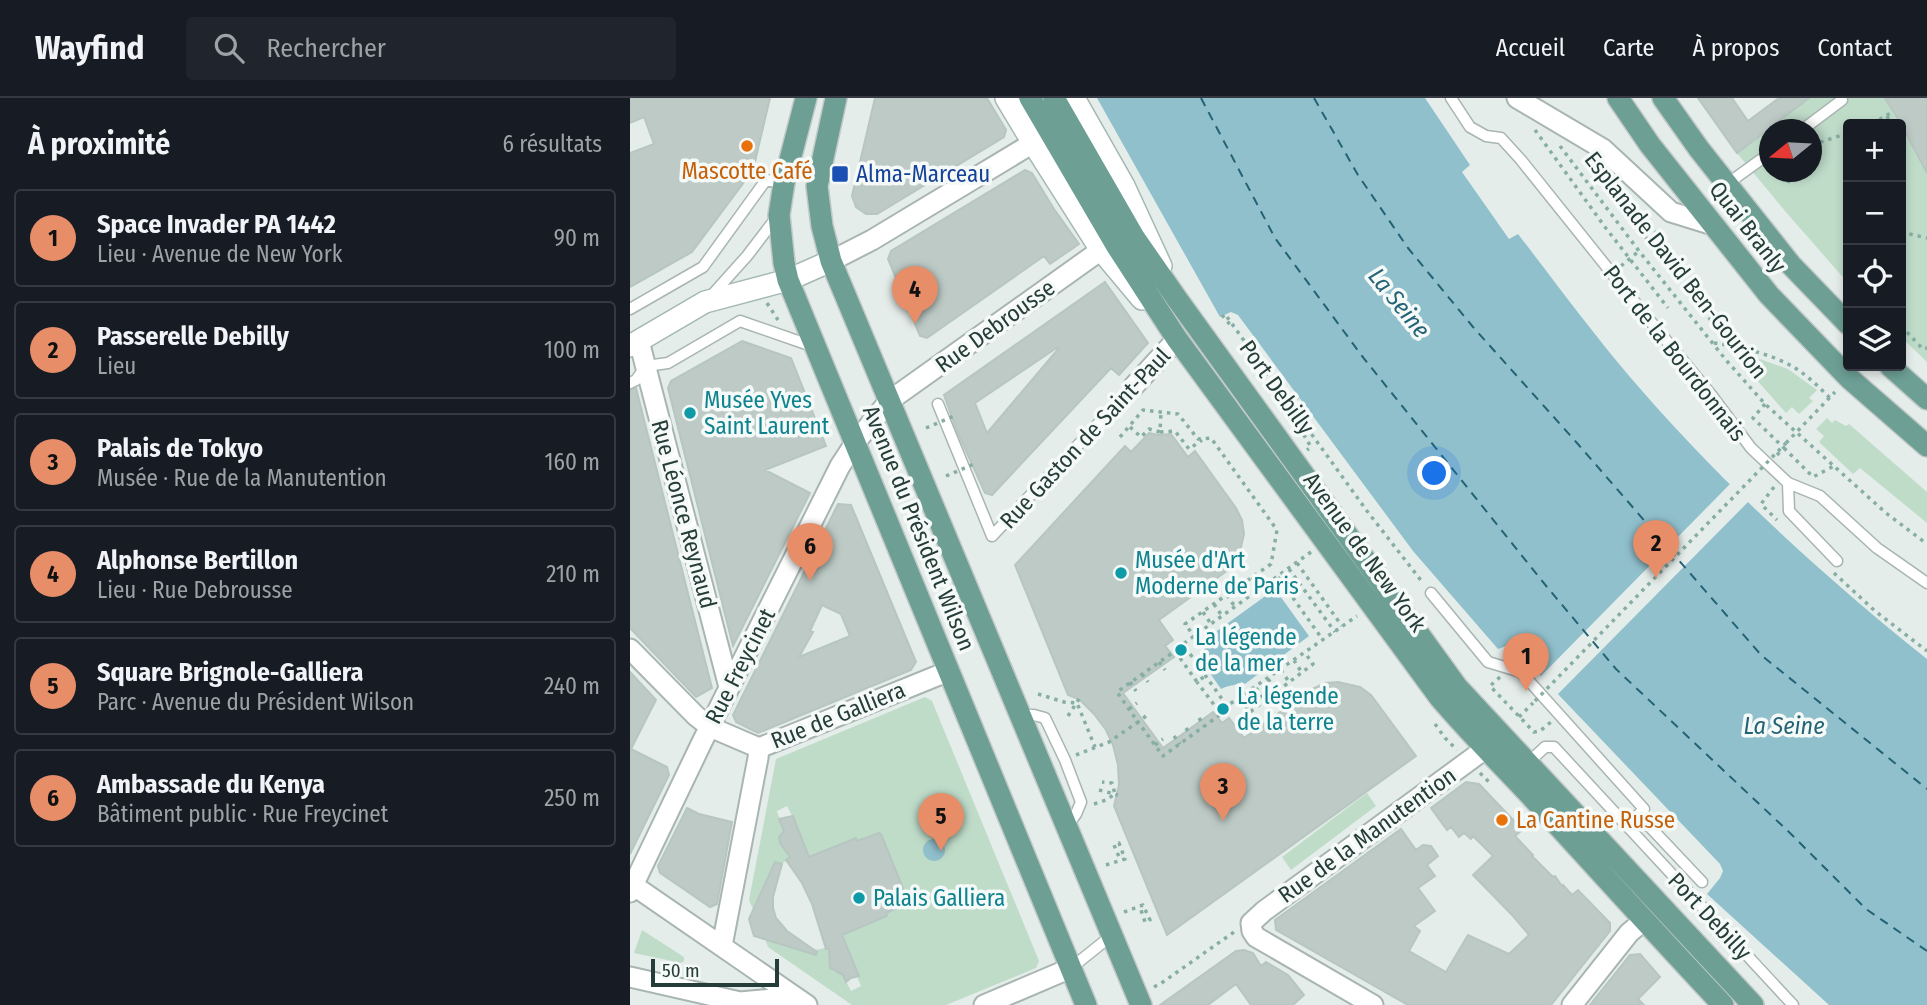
<!DOCTYPE html>
<html lang="fr">
<meta charset="utf-8">
<style>
body{margin:0;font-family:"Fira Sans Condensed",sans-serif;background:#20242c;color:#f1f3f6}
.controls{position:absolute;right:21px;top:21px;display:grid;overflow:hidden;border-radius:7px;box-shadow:0 4px 10px #0003}
.controls button{width:63px;height:63px;display:grid;place-items:center;padding:0;border:0;border-bottom:2px solid #363941;background:#171b24;color:#f1f3f6;font:35px sans-serif}
.compass{position:absolute;left:1129px;top:21px;width:63px;height:63px;border-radius:50%;background:#171b24;box-shadow:0 4px 10px #0003;rotate:252deg}
.scale{position:absolute;left:21px;bottom:18px;width:128px;box-sizing:border-box;padding-left:7px;border:4px solid #253d38;border-top:0;font-size:19px;line-height:24px;white-space:nowrap;color:#253d38;-webkit-text-stroke:5px #f5f9f7;paint-order:stroke}
.you{position:absolute;left:805px;top:376px;width:24px;height:24px;margin:-18px;border:5px solid #fff;border-radius:50%;background:#1a73e8;box-shadow:0 0 0 10px #1a73e833}
.badge{display:grid;place-items:center;width:46px;height:46px;border-radius:50%;background:#e78e68;color:#111;font-size:23px;font-weight:700}
.pin{position:absolute;translate:-50% -58px;filter:drop-shadow(0 2px 4px #0008)}
.pin::after{content:'';position:absolute;top:37px;width:24px;height:21px;background:inherit;clip-path:polygon(0 0,100% 0,50% 100%)}
.list{margin:0;padding:0;list-style:none}
h2{display:flex;justify-content:space-between;align-items:center;height:91px;margin:0;padding:0 28px;font-size:30px}
h2 small{font-size:23px;font-weight:400;color:#9ea1a6}
.list li{display:grid;grid-template-columns:46px 1fr auto;gap:21px;align-items:center;box-sizing:border-box;height:98px;margin:0 14px 14px;padding:0 14px;border:2px solid #363941;border-radius:7px}
.list b{display:block;font-size:26px;white-space:nowrap}
.list p{margin:0;font-size:23px;white-space:nowrap;color:#9ea1a6}
.list em{font-size:23px;font-style:normal;color:#9ea1a6}
.icon{flex:none;width:38px;height:38px;fill:none;stroke:currentColor;stroke-width:2;stroke-linecap:round;stroke-linejoin:round}
.map{position:relative;flex:none;width:1297px;height:907px;overflow:hidden}
header{display:flex;align-items:center;gap:42px;box-sizing:border-box;height:98px;padding:0 35px;background:#171b24;border-bottom:2px solid #363941}
header strong{font-size:33px}
nav{display:flex;gap:38px;margin-inline-start:auto;font-size:24px}
.search{width:490px;height:63px;background:#20242c;display:flex;align-items:center;gap:18px;box-sizing:border-box;padding:0 24px;border-radius:7px;color:#9ea1a6;font-size:26px}
main{display:flex}
aside{flex:1;background:#171b24}
.map>svg:first-child{display:block}
.green{fill:#bfdcc9;fill-rule:evenodd}
.water{fill:#91c0cd}
.pier{fill:#e5edea}
.lines{fill:none;stroke-linecap:round;stroke-linejoin:round}
.ferry{stroke:#236375;stroke-width:2;stroke-dasharray:9 7;stroke-linecap:butt}
.building{fill:#bdcac6;stroke:#b7c6c1;stroke-width:2;fill-rule:evenodd}
.lane-casing{stroke:#a8b5b1;stroke-width:13}
.street-casing{stroke:#a8b5b1;stroke-width:23}
.secondary-casing{stroke:#a4b8b2;stroke-width:24}
.primary-casing{stroke:#c2c9c7;stroke-width:24}
.path{stroke:#87aea4;stroke-width:3.5;stroke-dasharray:3.5 5;stroke-linecap:butt}
.lane{stroke:#fff;stroke-width:10}
.street{stroke:#fff;stroke-width:19}
.secondary{stroke:#fff;stroke-width:21}
.primary{stroke:#6d9f95;stroke-width:21}
.path-bridge{stroke:#87aea4;stroke-width:3.5;stroke-dasharray:3.5 5;stroke-linecap:butt}
.food-dot{fill:#e8710a;stroke:#f5f9f7;stroke-width:2.5}
.transit-dot{fill:#1a4fb4;stroke:#f5f9f7;stroke-width:2.5}
.culture-dot{fill:#0f9aa8;stroke:#f5f9f7;stroke-width:2.5}
.labels{text-anchor:middle;stroke-width:7;stroke-linejoin:round;paint-order:stroke}
.food-label{font-size:23px;fill:#c56008;stroke:#f5f9f7}
.transit-label{font-size:23px;fill:#164399;stroke:#f5f9f7;text-anchor:start}
.street-label{font-size:23px;fill:#253d38;stroke:#f5f9f7}
.culture-label{font-size:23px;fill:#0d838f;stroke:#f5f9f7;text-anchor:start}
.water-label{font-size:24px;font-style:italic;fill:#236375;stroke:#f5f9f7}
</style>
<header>
<strong>Wayfind</strong>
<div class="search"><svg class="icon" aria-label="search" viewBox="0 0 24 24"><circle cx="10" cy="10" r="6"/><path d="M15 15l6 6"/></svg>Rechercher</div>
<nav><a>Accueil</a><a>Carte</a><a>À propos</a><a>Contact</a></nav>
</header>
<main>
<aside>
<h2>À proximité<small>6 résultats</small></h2>
<ul class="list">
<li><span class="badge">1</span><div><b>Space Invader PA 1442</b><p>Lieu · Avenue de New York</p></div><em>90 m</em></li>
<li><span class="badge">2</span><div><b>Passerelle Debilly</b><p>Lieu</p></div><em>100 m</em></li>
<li><span class="badge">3</span><div><b>Palais de Tokyo</b><p>Musée · Rue de la Manutention</p></div><em>160 m</em></li>
<li><span class="badge">4</span><div><b>Alphonse Bertillon</b><p>Lieu · Rue Debrousse</p></div><em>210 m</em></li>
<li><span class="badge">5</span><div><b>Square Brignole-Galliera</b><p>Parc · Avenue du Président Wilson</p></div><em>240 m</em></li>
<li><span class="badge">6</span><div><b>Ambassade du Kenya</b><p>Bâtiment public · Rue Freycinet</p></div><em>250 m</em></li>
</ul>
</aside>
<div class="map">
<svg width="1297" height="907" viewBox="0 0 1297 907">
<rect width="100%" height="100%" fill="#e5edea"/>
<!-- green -->
<path class="green" d="M1179,0H1255L1269,26H1218V185L1155,113L1107,55ZM1140,32H1182V74H1140Z
M1271,29L1297,74V264L1271,239Z
M1113,255L1158,271L1187,292L1179,300L1183,303L1169,316L1162,309L1156,315L1117,271L1110,257Z
M1197,320L1202,325L1205,322L1216,328L1219,326L1297,394V425L1230,370L1223,376L1189,344L1194,338L1186,331Z
M295,599L302,603L409,863L406,870L316,907H222L138,849L135,841C158,847 177,858 201,848L200,869L204,874H211L221,893L231,888L209,835L227,831L257,818L256,815L279,805L251,736L248,735L227,743L225,740L195,753L180,763L166,725L157,708L147,713L154,734L149,741L152,748L164,759C142,768 133,785 130,808L123,811L119,802L146,661Z
M737,695L746,708L661,772L652,759Z
M12,832L54,859V863L51,865L4,855Z"/>
<!-- water -->
<path class="water" d="M467,0H795L840,67L832,74L879,141L888,136C925,184 961,233 1000,279C1089,383 1191,476 1297,561V907H1199L1077,796L1090,780L1093,773L1090,766L884,550L876,548L868,551L783,453L608,217L601,214L590,219Z
M645,491L679,538L615,586L612,584C605,588 598,587 591,591L568,558C575,554 575,546 581,541L580,538Z
M293 752a11 11 0 1 1 22 0a11 11 0 1 1-22 0Z"/>
<!-- pier -->
<path class="pier" d="M1103,383L1120,402L925,599L908,581Z"/>
<g class="lines">
<!-- ferry -->
<path class="ferry" d="M571,0L645,140L732,258L917,489L986,571L1161,736L1236,811L1297,853
M684,0L728,77L778,150L843,229L947,345L1131,557L1297,691"/>
</g>
<!-- building -->
<path class="building" d="M0,0H140L123,72L62,154L0,189V55L24,46L14,19L0,25Z
M245,0H357L376,32L374,39L247,116H236L226,109L222,98Z
M1068,0H1102L1118,23L1149,0H1179L1107,55Z
M1255,0H1297V75L1271,26Z
M395,72L402,75L424,111L449,146L420,166L414,158L297,240L290,238L258,161L261,153Z
M475,184L518,245L489,277L481,270L362,397L355,395L327,333L314,297ZM428,249L429,250L357,335L345,305Z
M112,243L161,260L196,348L135,372L180,395L103,548L38,290L41,283Z
M6,290L82,590L66,599L0,530V292Z
M519,335L529,337L541,336L558,359L565,353L606,410L612,422L614,436L609,458L598,472L529,522L543,542L535,548L544,559L493,595L533,650L583,614L592,625L599,620L614,640L682,591L695,585L708,584L730,589L741,597L786,658L537,837L484,708L489,687L488,667L483,647L476,632L464,616L449,601L438,597L385,467L495,348L501,354Z
M208,406L221,407L286,564L281,572L128,635L106,624L103,617ZM192,507L211,516L220,538L169,559L183,534L180,533Z
M0,574L26,602L1,651L37,669L39,677L0,756Z
M836,684L849,686L888,727L892,732L885,738L903,757L902,758L923,779L925,778L932,788L933,787L942,797L948,792L980,825V833L921,907H778L646,832L645,822L771,731L786,752L793,747L801,748L808,758L797,767L805,778L788,790L805,813L784,828L790,833L779,853L816,874L838,837L879,856L899,837L883,818L843,777L863,758L843,738L841,741L834,735L829,739L821,729L817,732L801,710Z
M57,710L69,716L102,724L87,806L80,809L30,775L28,768Z
M163,718L179,759L226,740L227,743L249,735L251,736L279,805L256,815L257,818L212,837L229,878L221,880L216,884L213,877L200,870L199,851H196L182,806L172,785L156,762L160,759L150,745L149,739L154,733L149,721Z
M145,764L152,766L143,799V810L146,820L157,833L187,854L186,857L124,838L119,821Z
M614,852L623,855L631,868L636,864L658,877L674,897L663,907H621L606,886L578,907H530L606,853Z
M1010,856L1030,879L1008,901L1014,907H960L1000,857Z"/>
<g class="lines">
<!-- lane casing -->
<g class="lane-casing">
<path id="lane" d="M821,0L840,29L856,38L871,40L891,62L1012,213L1082,298L1121,350L1158,385L1190,398L1247,450L1297,485
M1172,32L1212,2
M1097,86L1140,55
M82,197L117,158L146,120
M0,211L73,169L136,82L154,85
M0,285L6,282L16,268L38,265L110,223L182,248
M308,306L362,438L503,289
M1158,385L1159,413L1207,463
M801,495L858,564L891,574L1014,711L997,728
M390,617H404L415,620L435,662L451,704L446,716L437,728
M898,665L915,649H924L1163,907
M1006,720L1020,729L1072,784
M441,870L481,838"/>
</g>
<!-- street casing -->
<g class="street-casing">
<path id="street" d="M887,0L973,51L1041,114L1083,127
M201,163L242,142L403,45
M9,243L99,589
M503,289L547,241
M0,551L66,618L80,629L129,650
M0,785L177,907
M0,794L72,644L210,368L225,345L259,303L471,152
M92,848L128,660L129,650L319,573
M0,879L110,904L165,899
M354,907L441,870
M743,907L626,839L622,833L621,825L634,813L855,651
M942,907L999,835L1013,823"/>
</g>
<!-- secondary casing -->
<g class="secondary-casing">
<path id="secondary" d="M376,0L403,45L471,152L512,201
M444,0L494,88L531,168
M0,248L75,204L158,182L201,163"/>
</g>
<!-- primary casing -->
<g class="primary-casing">
<path id="primary" d="M176,0L154,85L149,117L154,165L158,182L456,907
M206,0L187,88L192,128L201,163L511,907
M400,0L486,147L547,241L810,600C839,634 870,665 901,698C965,768 1028,838 1093,907
M424,0L504,139L547,201L827,589L1123,907
M988,0L1020,47L1139,197L1219,280L1297,348
M1033,0L1069,51L1161,167L1218,226
M1260,268L1297,301"/>
</g>
<!-- path -->
<path class="path" d="M1257,18L1261,26
M1242,26L1262,14
M905,32L975,129L1038,210
M1182,47L1218,35
M930,48L1009,153L1096,262L1135,306L1256,415L1297,446
M959,65L977,90L1087,230
M1271,77V86
M1158,85L1162,74
M1007,129L1016,122L1041,154L1034,160
M1271,134L1297,140
M991,168L1009,153
M137,205L148,222
M592,217L602,229
M597,219L737,413L793,485
M1271,228L1293,251L1297,250
M1084,245C1111,249 1142,256 1165,270C1178,278 1189,289 1200,300
M659,306L668,299
M1135,306L1123,320L1154,350L1147,357
M671,322L668,327L681,349L677,352
M500,329L511,339L519,331L530,334L531,314
M530,334L545,333L559,351L572,342
M490,339L513,312L548,316L568,341L581,340L647,432L641,466L555,526L564,538
M1156,345L1205,294
M1154,350L1183,379L1204,368
M1144,389L1131,406L1147,422
M681,454L553,546L597,608L727,518
M667,465L712,528
M659,471L705,534
M1204,475L1245,513L1297,553
M622,479L630,491
M648,479L693,542
M609,488L617,500
M597,497L605,509
M584,506L592,518
M573,514L581,526
M664,562L672,575
M529,564L535,572
M651,572L659,584
M512,576L518,584
M870,579L860,588L904,634L910,633L921,624
M638,581L647,593
M500,584L506,593
M626,590L635,602
M408,596L434,604L447,605L465,649
M610,601L620,614L683,566L675,555
M499,611L507,605
M438,618L449,601
M516,618L508,624L533,658L591,616L567,584
M889,619L903,605
M569,620L574,628
M805,626L815,640L827,652
M556,630L561,638
M544,638L550,646
M525,647L533,641
M446,657L479,644L508,624L487,594L545,553L567,584L575,578
M850,675L862,687
M469,692L488,697
M464,706L476,702L485,696L482,685L472,684
M476,767L495,761L489,745L484,747L489,759
M494,814L513,807L520,822L515,824L511,812
M524,889L533,884L604,834"/>
<!-- lane -->
<use href="#lane" class="lane"/>
<!-- street -->
<use href="#street" class="street"/>
<!-- secondary -->
<use href="#secondary" class="secondary"/>
<!-- primary -->
<use href="#primary" class="primary"/>
<!-- path-bridge -->
<path class="path-bridge" d="M296,330L324,318
M316,378L344,366
M905,603L1156,345"/>
</g>
<!-- markers -->
<g class="food-dot">
<circle cx="117" cy="48" r="7"/>
<circle cx="872" cy="722" r="7"/>
</g>
<rect class="transit-dot" x="201" y="67" width="18" height="18" rx="3.5"/>
<g class="culture-dot">
<circle cx="60" cy="315" r="7"/>
<circle cx="491" cy="475" r="7"/>
<circle cx="551" cy="552" r="7"/>
<circle cx="593" cy="611" r="7"/>
<circle cx="229" cy="800" r="7"/>
</g>
<g class="labels">
<!-- food labels -->
<g class="food-label">
<text x="117" y="81">Mascotte Café</text>
<text x="886" y="730" text-anchor="start">La Cantine Russe</text>
</g>
<!-- transit labels -->
<g class="transit-label">
<text x="226" y="84">Alma-Marceau</text>
</g>
<!-- street labels -->
<g class="street-label">
<text transform="translate(1118 129) rotate(52)" y="8">Quai Branly</text>
<text transform="translate(1046 167) rotate(52)" y="8">Esplanade David Ben-Gourion</text>
<text transform="translate(365 228) rotate(-36)" y="8">Rue Debrousse</text>
<text transform="translate(1045 255) rotate(52)" y="8">Port de la Bourdonnais</text>
<text transform="translate(647 289) rotate(54)" y="8">Port Debilly</text>
<text transform="translate(455 340) rotate(-47)" y="8">Rue Gaston de Saint-Paul</text>
<text transform="translate(54 416) rotate(75)" y="8">Rue Léonce Reynaud</text>
<text transform="translate(289 430) rotate(68)" y="8">Avenue du Président Wilson</text>
<text transform="translate(735 454) rotate(54)" y="8">Avenue de New York</text>
<text transform="translate(110 568) rotate(-63)" y="8">Rue Freycinet</text>
<text transform="translate(208 617) rotate(-22)" y="8">Rue de Galliera</text>
<text transform="translate(737 737) rotate(-36)" y="8">Rue de la Manutention</text>
<text transform="translate(1080 818) rotate(47)" y="8">Port Debilly</text>
</g>
<!-- culture labels -->
<g class="culture-label">
<text x="74" y="310">Musée Yves<tspan x="74" dy="26">Saint Laurent</tspan></text>
<text x="505" y="470">Musée d'Art<tspan x="505" dy="26">Moderne de Paris</tspan></text>
<text x="565" y="547">La légende<tspan x="565" dy="26">de la mer</tspan></text>
<text x="607" y="606">La légende<tspan x="607" dy="26">de la terre</tspan></text>
<text x="243" y="808">Palais Galliera</text>
</g>
<!-- water labels -->
<g class="water-label">
<text transform="translate(769 205) rotate(51)" y="8">La Seine</text>
<text x="1154" y="636">La Seine</text>
</g>
</g>
</svg>
<div class="controls">
<button>+</button>
<button>−</button>
<button><svg class="icon" aria-label="locate" viewBox="0 0 24 24"><circle cx="12" cy="12" r="6"/><path d="M12 2v4M12 18v4M2 12h4M18 12h4"/></svg></button>
<button><svg class="icon" aria-label="layers" viewBox="0 0 24 24"><path d="M12 4l9 5-9 5-9-5zM3 14l9 5 9-5"/></svg></button>
</div>
<svg class="compass" viewBox="-18 -18 36 36"><path d="M0-13l5 13h-10z" fill="#e53935"/><path d="M0 13l5-13h-10z" fill="#9ea1a6"/></svg>
<div class="scale">50 m</div>
<div class="you"></div>
<div class="pin badge" style="left:896px;top:593px">1</div>
<div class="pin badge" style="left:1026px;top:480px">2</div>
<div class="pin badge" style="left:593px;top:723px">3</div>
<div class="pin badge" style="left:285px;top:226px">4</div>
<div class="pin badge" style="left:311px;top:753px">5</div>
<div class="pin badge" style="left:180px;top:483px">6</div>
</div>
</main>
